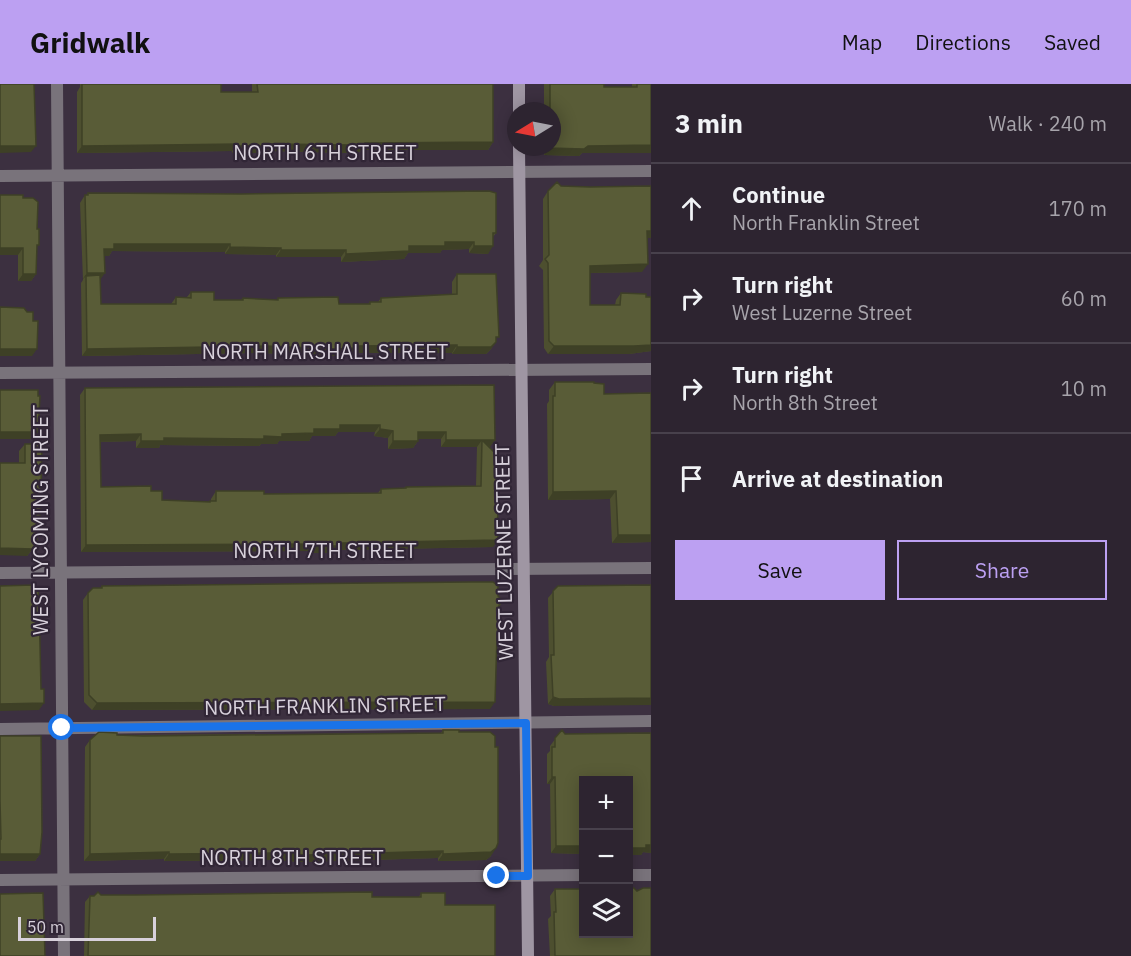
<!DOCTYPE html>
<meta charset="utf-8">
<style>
body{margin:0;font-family:"IBM Plex Sans",sans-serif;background:#352c38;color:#f1f3f6}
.controls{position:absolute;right:18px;bottom:18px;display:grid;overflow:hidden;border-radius:0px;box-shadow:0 3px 15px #0003}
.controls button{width:54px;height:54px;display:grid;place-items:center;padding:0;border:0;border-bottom:2px solid #48414c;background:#2d2430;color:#f1f3f6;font:30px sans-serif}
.compass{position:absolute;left:507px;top:18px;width:54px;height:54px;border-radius:50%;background:#2d2430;box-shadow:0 3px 15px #0003;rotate:260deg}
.scale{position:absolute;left:18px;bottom:15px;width:138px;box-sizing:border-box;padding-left:6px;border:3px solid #d8d1db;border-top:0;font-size:16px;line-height:21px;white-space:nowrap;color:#d8d1db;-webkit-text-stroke:4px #312636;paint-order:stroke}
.stop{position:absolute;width:18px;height:18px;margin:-14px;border:4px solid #1a73e8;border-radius:50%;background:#fff}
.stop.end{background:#1a73e8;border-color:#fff;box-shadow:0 2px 6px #0008}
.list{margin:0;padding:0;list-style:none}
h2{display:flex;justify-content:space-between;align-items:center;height:78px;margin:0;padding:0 24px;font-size:26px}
h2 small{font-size:20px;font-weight:400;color:#a7a4ab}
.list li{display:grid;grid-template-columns:39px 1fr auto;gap:18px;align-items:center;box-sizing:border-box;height:90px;padding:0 24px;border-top:2px solid #48414c}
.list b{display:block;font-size:22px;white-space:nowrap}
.list p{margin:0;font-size:20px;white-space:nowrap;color:#a7a4ab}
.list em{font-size:20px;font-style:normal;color:#a7a4ab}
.actions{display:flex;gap:12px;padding:18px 24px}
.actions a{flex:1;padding:14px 0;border:2px solid #bca0f2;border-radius:0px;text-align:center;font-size:21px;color:#bca0f2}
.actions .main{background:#bca0f2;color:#111}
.icon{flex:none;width:33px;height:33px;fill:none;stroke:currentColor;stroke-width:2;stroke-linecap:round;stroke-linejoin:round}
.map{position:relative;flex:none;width:651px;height:872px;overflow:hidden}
header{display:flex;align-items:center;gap:36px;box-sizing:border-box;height:84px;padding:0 30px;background:#bca0f2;color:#111}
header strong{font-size:28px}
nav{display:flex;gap:33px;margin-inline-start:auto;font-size:21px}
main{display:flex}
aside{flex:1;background:#2d2430}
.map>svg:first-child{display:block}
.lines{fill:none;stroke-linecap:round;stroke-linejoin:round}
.street{stroke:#79737b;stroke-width:12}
.secondary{stroke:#9f96a3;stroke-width:12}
.wall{fill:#4d4f2f;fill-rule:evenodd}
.shaded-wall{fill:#3e4026}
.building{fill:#595c37;stroke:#3e4026;stroke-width:1.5;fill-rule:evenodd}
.route{stroke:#1a73e8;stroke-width:8}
.labels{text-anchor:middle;stroke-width:4.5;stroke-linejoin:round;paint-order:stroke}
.street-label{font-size:20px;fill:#d8d1db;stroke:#312636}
</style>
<header>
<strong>Gridwalk</strong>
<nav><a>Map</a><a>Directions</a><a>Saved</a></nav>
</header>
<main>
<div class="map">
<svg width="651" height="872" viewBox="0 0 651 872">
<rect width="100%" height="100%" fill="#3c3040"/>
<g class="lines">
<!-- street -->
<path class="street" d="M57,0L64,872
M0,92L651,87
M0,289L651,285
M0,489L651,484
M0,645L651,637
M628,791H651
M0,796L584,791"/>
<!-- secondary -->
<path class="secondary" d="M519,0V27
M519,63L528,872"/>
</g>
<!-- wall -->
<path class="wall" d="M80,0H221V8H252V0H493V58L488,66H361L360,68L348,69L271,67H259L258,69H232V67L77,69V8L80,3Z
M544,0H604V3H632V0H651L638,69H582L579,72L544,71V63H552V27H544Z
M561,102L647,154L642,188L590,189V221H615L616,216L621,209L651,213V267L629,270H548L544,264L543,186L539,182L543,176V115L548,107Z
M88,109L496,149L493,153L488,170L469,169V165L442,166L440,169H408L404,175L341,178V173H276V171L225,170V168L112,167L109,172H104L100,196L101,220H171L176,213H187L191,208L214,216H241L243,214L277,216L278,214L339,220H368L370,218H378L381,214L452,211V198L457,190L496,258L491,265L486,270H452V269H352L351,271L331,272L261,269L82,272L81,199L83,196L80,119L85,111H87Z
M0,111L23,114L37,145L36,190L31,197H18V171H0Z
M555,298L594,299L604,310L651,458L612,459L610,415L548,416L547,320L549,317V306Z
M494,301L490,363L493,463L339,466L337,469H312V467L81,468L80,311L85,304ZM338,348H375L374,352L388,354V365L413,364L418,357V355H441V363H477L476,402L406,403L404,404L381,405L378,409L264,410L216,407L211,415V417H210L208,418L162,416L151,407L101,403L100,358L136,357V364H159L160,361L259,362L261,360H277L279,357H309L312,352H335Z
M25,360L40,449L37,453L32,466L27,472L19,379V367Z
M102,502L498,512L503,517L499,523L490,625L92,626L84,618L83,516L88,509L100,504Z
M558,502L554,622L548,620L546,578L549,573L548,514Z
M443,646L491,772L486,776L438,777V774L302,778L271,776L164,777V775L84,777L85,663L90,656L117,651L441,649Z
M562,646L565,650L651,649V769L643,768L641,771H628V696H584V770L551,769L550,700H547V670L550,667V662Z
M0,652L40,770L35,777H0Z
M555,805L637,807L651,872H550L548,835L551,832L550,812Z
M421,809L445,821L495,872H84L85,818L90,812L101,811L419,813Z"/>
<!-- shaded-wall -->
<path class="shaded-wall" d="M493,58L488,66H361L360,68L348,69L271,67H259L258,69H232L237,62L263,60Z
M238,60L232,67L77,69L82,62Z
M651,61V69H582L579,72L544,71L549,64L588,62Z
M0,62H36L31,68L0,69Z
M647,147H651V154H642Z
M445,158H474L469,165L442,166L440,169H408L404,175L341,178L346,170L409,162Z
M114,160H230L225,168L112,167L109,172H99L104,165Z
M474,162H493L488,170L469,169Z
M230,163L281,164L276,171L225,170Z
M0,164H23L18,171H0Z
M281,166H346L341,173H276Z
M648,180L642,188L585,189L590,182Z
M87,189H105L100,196L86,192L82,196Z
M23,190H36L31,197H18Z
M496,258L491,265L486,270H452L457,263Z
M457,261L452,269H352L351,271L331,272L261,269L82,272L87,265L266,262Z
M651,261V267L629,270H548L554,262Z
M0,265H37L32,272H0Z
M340,341H380L375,348H338L335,352H312L309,357H279L277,360H261L259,362L160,361L159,364H136L141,357L164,354L264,352Z
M380,345L393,347L388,354L374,352Z
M0,348H38L33,355H0Z
M418,348H446L441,355H413Z
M141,350L136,357L95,358L100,351Z
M446,356H482L477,363H441Z
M482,356H495L490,363Z
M393,357H418L413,364L388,365Z
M616,407L610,415L548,416L553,408Z
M618,451H651V458L612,459Z
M498,456L493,463L339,466L337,469H312L317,462L342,459Z
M37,459L27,472L0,471V464Z
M317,460L312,467L81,468L86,461Z
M553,613L651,614V621L554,622L548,620Z
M495,618L490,625L92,626L97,619Z
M44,619L39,626L0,627V620Z
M552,693H555L550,700H547Z
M646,761H651V769L643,768L641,771H628V764Z
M556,762H584V770L551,769Z
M496,764L491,772L486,776L438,777L443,770Z
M443,767L438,774L302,778L271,776L164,777L169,770Z
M169,768L164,775L84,777L90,770Z
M0,770H40L35,777H0Z"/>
<!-- building -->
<path class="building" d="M0,0H34L36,62H0Z
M82,0H221V8H258L257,0H493V58L365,59V61H353L276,60H263V62H237L238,60L82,62Z
M550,0H604V3H637V0H651V61L588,62L584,65L549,64V63H552V27H550Z
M557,98L561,102L590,103L651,102V147H647L648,180L590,182V221H620L621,209L646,210V213H651V261L634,262H554L549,257L548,179L545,175L549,171L548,107Z
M489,107L496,109V149H493V162H474V158H445V162H409V167L346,170V166H281V164L230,163V160H114V165H104L105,189H87L85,111H88V109L241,110Z
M0,111H23V114H33L38,118L37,145H39V161H37L36,190H23V164H0Z
M457,190H496L499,253H496V258L491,263H457V261L356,262V264L336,265L266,262L87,265L86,192L100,191L101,220H176V213L191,214V208H214V216H243V214L278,216V214L338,213L339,220H370V218H381V214L457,210Z
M0,223L24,224L27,228H33V237H38L37,265H0Z
M555,298H594V299L604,300V310L651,309V451H618L616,407L553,408V312H555Z
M494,301L495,356H482L497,371L498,456L342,459V462H317V460L86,461L85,304ZM340,341H380V345L393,347V357H418V348H446V356H482L481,402L406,403V404L381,405V409L264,410V407H216V417H210V418L162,416V407H151V402L101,403L100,351L141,350V357H164V354L264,355V352L282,353V350L314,349V345H340Z
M0,306H38V312H40L38,348H0Z
M25,360H42L40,449H37V459L33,465L0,464V379H25Z
M471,498H493L498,502V512L503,517L499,521V548L497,550L495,618L97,619L89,611L88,509L93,504H102V502Z
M34,501L38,506L39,516L41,605H44V619L0,620V502Z
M651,501V614L559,615L553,613L551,571H554L553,507L558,502Z
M443,646H459V648H490L495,652V663H498V759L496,764L491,768L443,770V767L307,771L276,769L169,770V768L90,770V656L99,648L117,649V651L143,652L443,649Z
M562,646L565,650L651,649V761H646V764H628V696H584V762H556L555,693H552V663H555V654Z
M0,652H41L42,748L40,770H0V755H1L0,717Z
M628,804H634L637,807L643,804H651V872H555L554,828H556L555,805H584V849H628Z
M98,808L101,811H135L372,808V813H421V809H445V821H495V872H88L90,812H94Z
M43,809L45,872H0V810Z"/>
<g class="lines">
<!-- route -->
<path class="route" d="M62,644L526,639L528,792H497"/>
</g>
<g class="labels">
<!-- street labels -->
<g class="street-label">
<text x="325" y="76">NORTH 6TH STREET</text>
<text x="325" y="275">NORTH MARSHALL STREET</text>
<text transform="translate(41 436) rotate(-90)" y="7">WEST LYCOMING STREET</text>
<text x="325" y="474">NORTH 7TH STREET</text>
<text transform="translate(504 468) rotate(-91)" y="7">WEST LUZERNE STREET</text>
<text transform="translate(325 622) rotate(-1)" y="7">NORTH FRANKLIN STREET</text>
<text x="292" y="781">NORTH 8TH STREET</text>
</g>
</g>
</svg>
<div class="controls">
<button>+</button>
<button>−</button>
<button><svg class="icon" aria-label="layers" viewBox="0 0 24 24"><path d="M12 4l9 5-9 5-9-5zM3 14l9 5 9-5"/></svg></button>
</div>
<svg class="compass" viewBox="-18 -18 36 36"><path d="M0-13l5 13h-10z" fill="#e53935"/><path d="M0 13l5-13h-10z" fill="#a7a4ab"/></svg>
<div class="scale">50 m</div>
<div class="stop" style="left:62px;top:644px"></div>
<div class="stop end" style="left:497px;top:792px"></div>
</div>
<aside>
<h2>3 min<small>Walk · 240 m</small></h2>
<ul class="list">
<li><svg class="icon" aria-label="ahead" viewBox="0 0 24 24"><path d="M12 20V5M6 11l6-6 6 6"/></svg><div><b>Continue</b><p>North Franklin Street</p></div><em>170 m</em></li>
<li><svg class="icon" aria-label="right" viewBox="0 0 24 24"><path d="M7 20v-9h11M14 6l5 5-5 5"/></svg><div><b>Turn right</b><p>West Luzerne Street</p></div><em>60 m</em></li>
<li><svg class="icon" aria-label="right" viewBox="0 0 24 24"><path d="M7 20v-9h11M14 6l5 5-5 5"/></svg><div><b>Turn right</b><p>North 8th Street</p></div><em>10 m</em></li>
<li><svg class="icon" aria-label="arrive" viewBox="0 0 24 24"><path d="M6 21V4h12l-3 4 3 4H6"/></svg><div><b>Arrive at destination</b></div></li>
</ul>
<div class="actions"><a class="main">Save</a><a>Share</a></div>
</aside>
</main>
